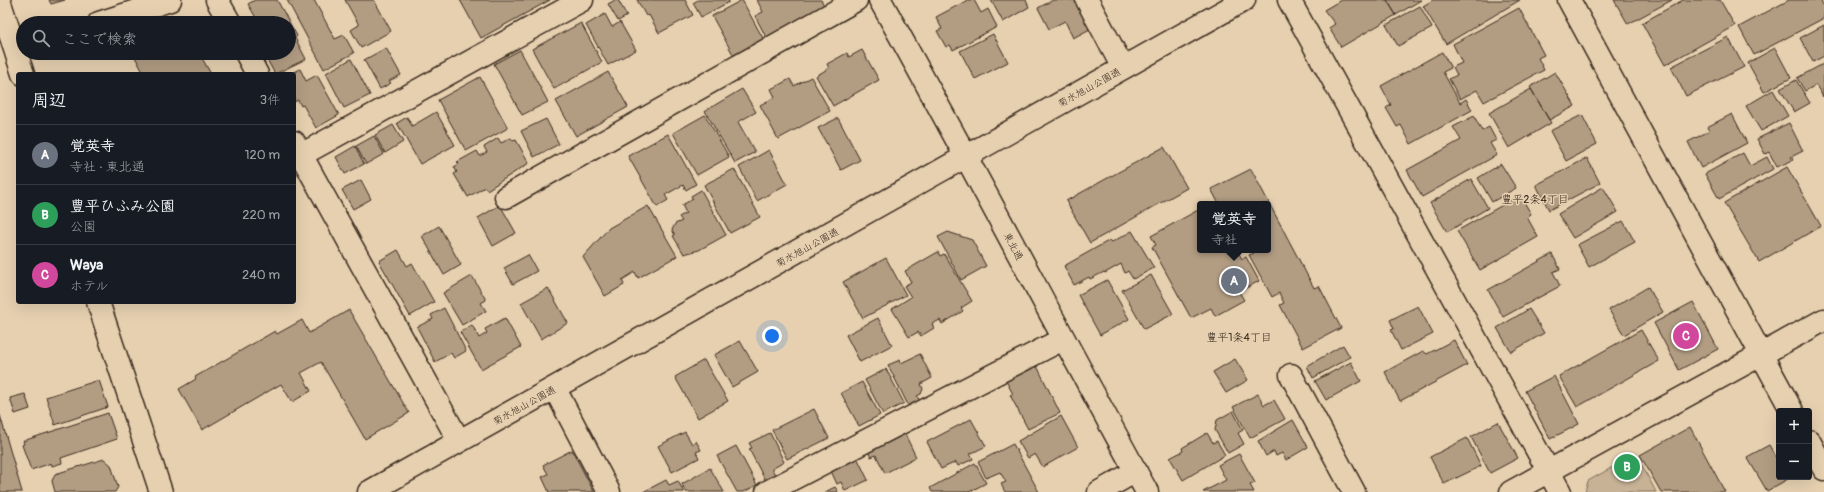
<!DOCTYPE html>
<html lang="ja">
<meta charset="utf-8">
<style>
body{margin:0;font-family:Pangolin,"Klee One",sans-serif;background:#242831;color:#f1f3f6}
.controls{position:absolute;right:12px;bottom:12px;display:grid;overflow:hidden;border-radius:4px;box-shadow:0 4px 16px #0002}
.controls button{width:36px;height:36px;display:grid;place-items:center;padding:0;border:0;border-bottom:1px solid #363941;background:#171b24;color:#f1f3f6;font:20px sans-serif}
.you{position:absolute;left:772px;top:336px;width:14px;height:14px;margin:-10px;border:3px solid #fff;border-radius:50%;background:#1a73e8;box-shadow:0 0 0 6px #1a73e833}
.badge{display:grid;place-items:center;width:26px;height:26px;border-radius:50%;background:#0f766e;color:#fff;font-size:13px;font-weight:700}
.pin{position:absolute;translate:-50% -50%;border:2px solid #fff;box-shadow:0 1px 4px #0006}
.popup{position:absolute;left:1197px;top:201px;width:74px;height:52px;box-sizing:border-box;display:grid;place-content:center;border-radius:4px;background:#171b24;filter:drop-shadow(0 1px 3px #0005);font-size:13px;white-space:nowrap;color:#9ea1a6}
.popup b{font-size:15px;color:#f1f3f6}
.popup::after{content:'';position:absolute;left:50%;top:100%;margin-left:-8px;border:8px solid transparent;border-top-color:#171b24}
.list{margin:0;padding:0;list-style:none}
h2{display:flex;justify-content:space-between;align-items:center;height:52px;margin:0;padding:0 16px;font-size:17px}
h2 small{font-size:13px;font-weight:400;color:#9ea1a6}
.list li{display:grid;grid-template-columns:26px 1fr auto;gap:12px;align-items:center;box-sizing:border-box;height:60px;padding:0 16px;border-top:1px solid #363941}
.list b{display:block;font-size:15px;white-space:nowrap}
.list p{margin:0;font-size:13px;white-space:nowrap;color:#9ea1a6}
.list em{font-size:13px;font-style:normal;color:#9ea1a6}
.icon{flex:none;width:22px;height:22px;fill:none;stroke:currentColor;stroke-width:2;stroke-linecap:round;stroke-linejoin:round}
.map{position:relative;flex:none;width:1824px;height:492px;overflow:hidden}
.search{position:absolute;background:#171b24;box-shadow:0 4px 16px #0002;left:16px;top:16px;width:280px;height:44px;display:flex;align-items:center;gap:10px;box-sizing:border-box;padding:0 14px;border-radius:22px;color:#9ea1a6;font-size:15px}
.panel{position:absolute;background:#171b24;box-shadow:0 4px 16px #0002;left:16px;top:72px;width:280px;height:232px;border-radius:4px}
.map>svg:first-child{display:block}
.green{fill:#c7b296;stroke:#816e5a}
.building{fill:#b29d83;stroke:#3b2a1e}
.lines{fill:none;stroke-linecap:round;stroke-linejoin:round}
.minor-casing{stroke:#3b2a1e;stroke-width:25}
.minor{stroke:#e6d0b0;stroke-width:22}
.labels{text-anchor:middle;stroke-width:3;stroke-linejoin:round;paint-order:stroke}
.street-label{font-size:10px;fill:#3b2a1e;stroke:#e6d0b0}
.neighbourhood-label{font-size:11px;fill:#3b2a1e;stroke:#e6d0b0}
</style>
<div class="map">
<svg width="1824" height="492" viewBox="0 0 1824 492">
<rect width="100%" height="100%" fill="#e6d0b0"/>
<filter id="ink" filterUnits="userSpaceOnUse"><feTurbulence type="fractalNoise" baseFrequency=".025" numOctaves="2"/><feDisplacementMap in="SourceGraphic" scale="8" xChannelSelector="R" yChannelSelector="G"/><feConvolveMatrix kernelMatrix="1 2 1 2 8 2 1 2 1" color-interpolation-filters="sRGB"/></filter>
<g filter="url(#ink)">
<!-- green -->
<path class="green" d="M1636,454L1656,492H1585L1588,481Z"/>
<!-- building -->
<path class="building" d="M49,0H65L51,4Z
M255,0H277L297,36L295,38L306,59L275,74L264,54L289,53V23H259L248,4Z
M287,0H314L335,39L344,35L354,53L324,69Z
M345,0H374L391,31L361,48L351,30L359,25Z
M460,0H550L481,38Z
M615,0H618L627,16L618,21L608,4Z
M637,0H685L693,15L659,33L649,15L646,16Z
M698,0H728L729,2L701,17L693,3Z
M742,0L765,42L735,58L712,16Z
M757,0H821L824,5L766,37L755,16L763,12Z
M968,0H974L981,13L988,9L997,27L953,50L950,45L946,47L937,31L942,29L936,17Z
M991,0H1026L1029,7L1003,22Z
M1053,0H1075L1090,29L1073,38L1065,21L1049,29L1038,8Z
M1341,0H1387L1396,15L1341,47L1329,28L1335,24L1324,10Z
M1387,0H1421L1396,15Z
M1433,0H1520L1446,44L1423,6Z
M1614,0H1672L1628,24Z
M1683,0H1720L1735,26L1665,65L1642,23Z
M1789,0H1820L1824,6V18L1754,55L1739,27Z
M1420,6L1432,28L1398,46L1386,25Z
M1519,8L1544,55L1538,58L1544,70L1484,102L1477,90L1460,99L1449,79L1457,75L1453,67L1462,63L1453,44Z
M605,14L612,27L620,22L636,50L608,65L586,25Z
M581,23L602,62L554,89L532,49Z
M1824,25V56L1813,62L1800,38Z
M993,34L1008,62L975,79L960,51Z
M1728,37L1744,67L1686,96L1671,67Z
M386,48L401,75L389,81L391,83L380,89L364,60Z
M1775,48L1791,78L1764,92L1748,63Z
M520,50L548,102L522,115L494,64Z
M862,50L879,80L833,106L816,76L829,68L827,64L847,53L849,57Z
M1442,52L1451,68L1443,72L1460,103L1466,99L1472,110L1411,144L1401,125L1397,127L1386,108L1391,105L1381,86Z
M137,53H199L211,74H144L134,55Z
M351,59L370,95L344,108L326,73Z
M1823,64L1824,67L1823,97L1816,85L1805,91L1797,78Z
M300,69L306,81L317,75L339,115L316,128L303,105L301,106L298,100L294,102V74H291Z
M608,72L628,107L576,136L556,101Z
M1555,72L1575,106L1549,120L1530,87Z
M480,77L508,128L466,151L438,100Z
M811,77L830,111L778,139L760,105L775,97L771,89L790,79L794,86Z
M1796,80L1810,103L1794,112L1780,89Z
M742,89L756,112L738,122L755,152L735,163L705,111Z
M1531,89L1551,123L1509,148L1489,113Z
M1773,90L1788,116L1761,131L1746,106Z
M436,112L455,145L420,164L397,123L407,117L412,126Z
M1732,114L1747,143L1701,168L1688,142L1709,131L1707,127Z
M705,115L729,157L697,175L673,133Z
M1582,115L1597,144L1566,161L1550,131Z
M1474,116L1482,131L1489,127L1496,140L1490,143L1497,155L1422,197L1407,170L1461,140L1453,127Z
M838,118L860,160L841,170L818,128Z
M546,119L559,144L534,157L521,131Z
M1789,123L1803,151L1791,157L1793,160L1777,167L1769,152L1765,154L1757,139Z
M393,125L403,142L385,153L375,135Z
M668,134L696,184L686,190L683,185L665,195L668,200L657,207L628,156Z
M374,136L384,154L366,164L356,146Z
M498,138L501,143L511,138L513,141L516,140L529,163L487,190L485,187L468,197L454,174L457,172L454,167L459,164L457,162L477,151L480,156L487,152L484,147Z
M355,146L364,164L345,174L336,157Z
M1164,147L1187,188L1090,243L1066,201Z
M769,150L787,184L757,201L739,167Z
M1743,153L1750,166L1767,157L1773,169L1719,199L1705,174Z
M1587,158L1600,183L1549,210L1536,185Z
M1501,164L1516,188L1492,202L1478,178Z
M1787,167L1821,226L1759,262L1724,203Z
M734,169L760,217L730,233L704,185Z
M1251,169L1314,288L1319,286L1341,328L1303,348L1280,305L1284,303L1279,293L1272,297L1249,255L1254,253L1252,250H1268V204H1219L1211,189Z
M1471,179L1488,208L1447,232L1430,203Z
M361,180L371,199L353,209L342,190Z
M1603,187L1618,212L1573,238L1558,214Z
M701,190L726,235L699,250L684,254L673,236L675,235L672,230L675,224L682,221L679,217L686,213L682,205L693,199L691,196Z
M1520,195L1531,214L1527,217L1538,237L1480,270L1457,231Z
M500,205L516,233L493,246L478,218Z
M648,206L677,256L638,278L635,272L622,280L624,285L605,296L583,257L609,228Z
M1200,209V250H1237L1242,259L1246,257L1259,281L1239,292L1244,300L1215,316L1211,308L1191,318L1152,247L1156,245L1151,236Z
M1623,221L1635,242L1589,267L1577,245Z
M439,226L461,265L444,275L422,236Z
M1132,231L1154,268L1133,279L1128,271L1125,273L1121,264L1105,273L1104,272L1090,279L1089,277L1074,285L1064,266L1110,240L1112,242Z
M948,232L972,240L986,266L961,280L938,237Z
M398,250L407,266L412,263L434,302L410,316L379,261Z
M938,252L940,256L944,254L972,301L961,308L963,311L942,324L940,320L932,324L934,328L921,336L918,332L909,337L892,309L911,297L904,286L911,282L905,271Z
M1552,254L1560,269L1553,272L1560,286L1503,317L1488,290Z
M528,255L537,271L513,284L504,268Z
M886,258L906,295L863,318L843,282Z
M1151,275L1173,314L1144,329L1122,290Z
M472,276L486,300L481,303L486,311L462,325L443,293Z
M1107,280L1129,319L1100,335L1078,295Z
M1648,287L1663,312L1624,335L1609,310Z
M548,288L568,323L541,339L521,303Z
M1693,302L1718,349L1679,370L1654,323Z
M1418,306L1433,334L1401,350L1391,330L1394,329L1390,320Z
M444,308L466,351L454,358L451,353L435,362L417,327L433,319L431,315Z
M1529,309L1544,333L1511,352L1497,328Z
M349,310L409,413L365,439L321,362L301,373L311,391L292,402L281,384L202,430L179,389L196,379L195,377L275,331L277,334L302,320L309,333Z
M505,318L521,347L481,369L460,332L472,325L479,338L487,333L485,329Z
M878,318L892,345L860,362L846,335Z
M1641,330L1659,361L1577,407L1559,376Z
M1454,340L1467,365L1400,401L1385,372L1423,351L1427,354Z
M740,341L758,372L732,387L714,355Z
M1343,345L1350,357L1313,378L1307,366Z
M920,354L932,378L921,384L923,389L921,394L917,396L921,403L910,409L888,365L900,360L901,363Z
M1235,359L1248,380L1226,393L1213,372Z
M704,360L728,401L698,418L675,377Z
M1351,362L1361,381L1326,400L1315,381Z
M1037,366L1060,413L1028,429L1010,395L1013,394L1006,381Z
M886,369L904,403L883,414L865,380Z
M1554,376L1579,424L1550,439L1525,391Z
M99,380L108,407L55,425L46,397Z
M862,382L880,415L859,426L841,393Z
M25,394L30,409L15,414L10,398Z
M1258,394L1264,405L1274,400L1285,419L1250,438L1233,407Z
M814,409L829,438L787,459L772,430Z
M1233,411L1243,430L1238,433L1244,444L1228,453L1215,430L1217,420Z
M108,413L117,439L61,458L62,463L52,466L51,463L31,470L22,445L24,444L23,441Z
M0,415L22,492H0Z
M1061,416L1078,447L1043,467L1035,454L1028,458L1018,441Z
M971,419L986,446L970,454L973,459L958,466L956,462L941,469L927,442Z
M1293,420L1308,447L1286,460L1282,453L1276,456L1274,451L1266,456L1258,441Z
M1498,422L1518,458L1490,473L1471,437Z
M1690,427L1725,492H1661L1640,455Z
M685,432L692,444L696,441L701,450L696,452L699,458L672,472L658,446Z
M770,433L784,462L772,469L775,475L765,480L749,449L752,448L749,443Z
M1207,433L1213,443L1217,441L1225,455L1183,480L1170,458L1183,451L1182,448Z
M905,434L916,457L885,473L876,455L871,457L868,452Z
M1467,438L1481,466L1444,484L1430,457Z
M1013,444L1039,492H1005L1001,484L1006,482L1000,472L986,478L978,462Z
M1769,445L1779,463V477H1787L1788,479L1767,491L1747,457Z
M736,446L757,485L744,492H737L717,456Z
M572,450L594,492H549L542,477L548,474L543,465Z
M855,453L868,480L845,491L841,482L837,484L831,471Z
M1239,454L1255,483L1250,485L1254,492H1203L1226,480L1218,465Z
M104,459L111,465L118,487L115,492H55L52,481L55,474Z
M975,463L986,483L969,492H932L930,488Z
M710,468L724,492H686L682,484Z
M666,480L669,485L678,481L684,492H643Z
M835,487L838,492H825Z"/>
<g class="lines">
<!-- minor casing -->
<g class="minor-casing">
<path id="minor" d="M217,0L230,23
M880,0C971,163 1057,328 1147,492
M1087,0L1123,68
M1289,0L1560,492
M1569,0L1792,411
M0,3L23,74
M99,23L170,0
M246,53L257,74
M294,142L459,441
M301,155L582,0
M506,197L856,0
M98,302L161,492
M1291,375L1354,492
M555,389L609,492
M1809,441L1824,469
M369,492L1244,0
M767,492L1063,339
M1099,492L1136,471
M1511,492L1824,320"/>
</g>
<!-- minor -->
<use href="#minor" class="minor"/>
</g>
</g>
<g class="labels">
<!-- street labels -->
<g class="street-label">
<text transform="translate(1089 87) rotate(-29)" y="4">菊水旭山公園通</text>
<text transform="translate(1014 246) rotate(62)" y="4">東北通</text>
<text transform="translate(807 247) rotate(-29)" y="4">菊水旭山公園通</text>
<text transform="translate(524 405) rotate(-29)" y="4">菊水旭山公園通</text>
</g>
<!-- neighbourhood labels -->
<g class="neighbourhood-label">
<text x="1535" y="203">豊平2条4丁目</text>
<text x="1239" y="341">豊平1条4丁目</text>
</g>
</g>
</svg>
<div class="controls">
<button>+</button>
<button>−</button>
</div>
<div class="you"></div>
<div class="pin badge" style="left:1234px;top:281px;background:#6b7280">A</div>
<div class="popup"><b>覚英寺</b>寺社</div>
<div class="pin badge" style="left:1627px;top:467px;background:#2e9e5b">B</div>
<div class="pin badge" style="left:1686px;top:336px;background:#d1479c">C</div>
<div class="search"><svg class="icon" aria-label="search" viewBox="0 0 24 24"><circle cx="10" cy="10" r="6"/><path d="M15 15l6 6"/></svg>ここで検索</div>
<section class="panel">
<h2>周辺<small>3件</small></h2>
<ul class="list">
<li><span class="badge" style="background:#6b7280">A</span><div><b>覚英寺</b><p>寺社 · 東北通</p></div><em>120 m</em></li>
<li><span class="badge" style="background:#2e9e5b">B</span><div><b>豊平ひふみ公園</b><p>公園</p></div><em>220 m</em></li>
<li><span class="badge" style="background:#d1479c">C</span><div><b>Waya</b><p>ホテル</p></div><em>240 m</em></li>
</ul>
</section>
</div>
